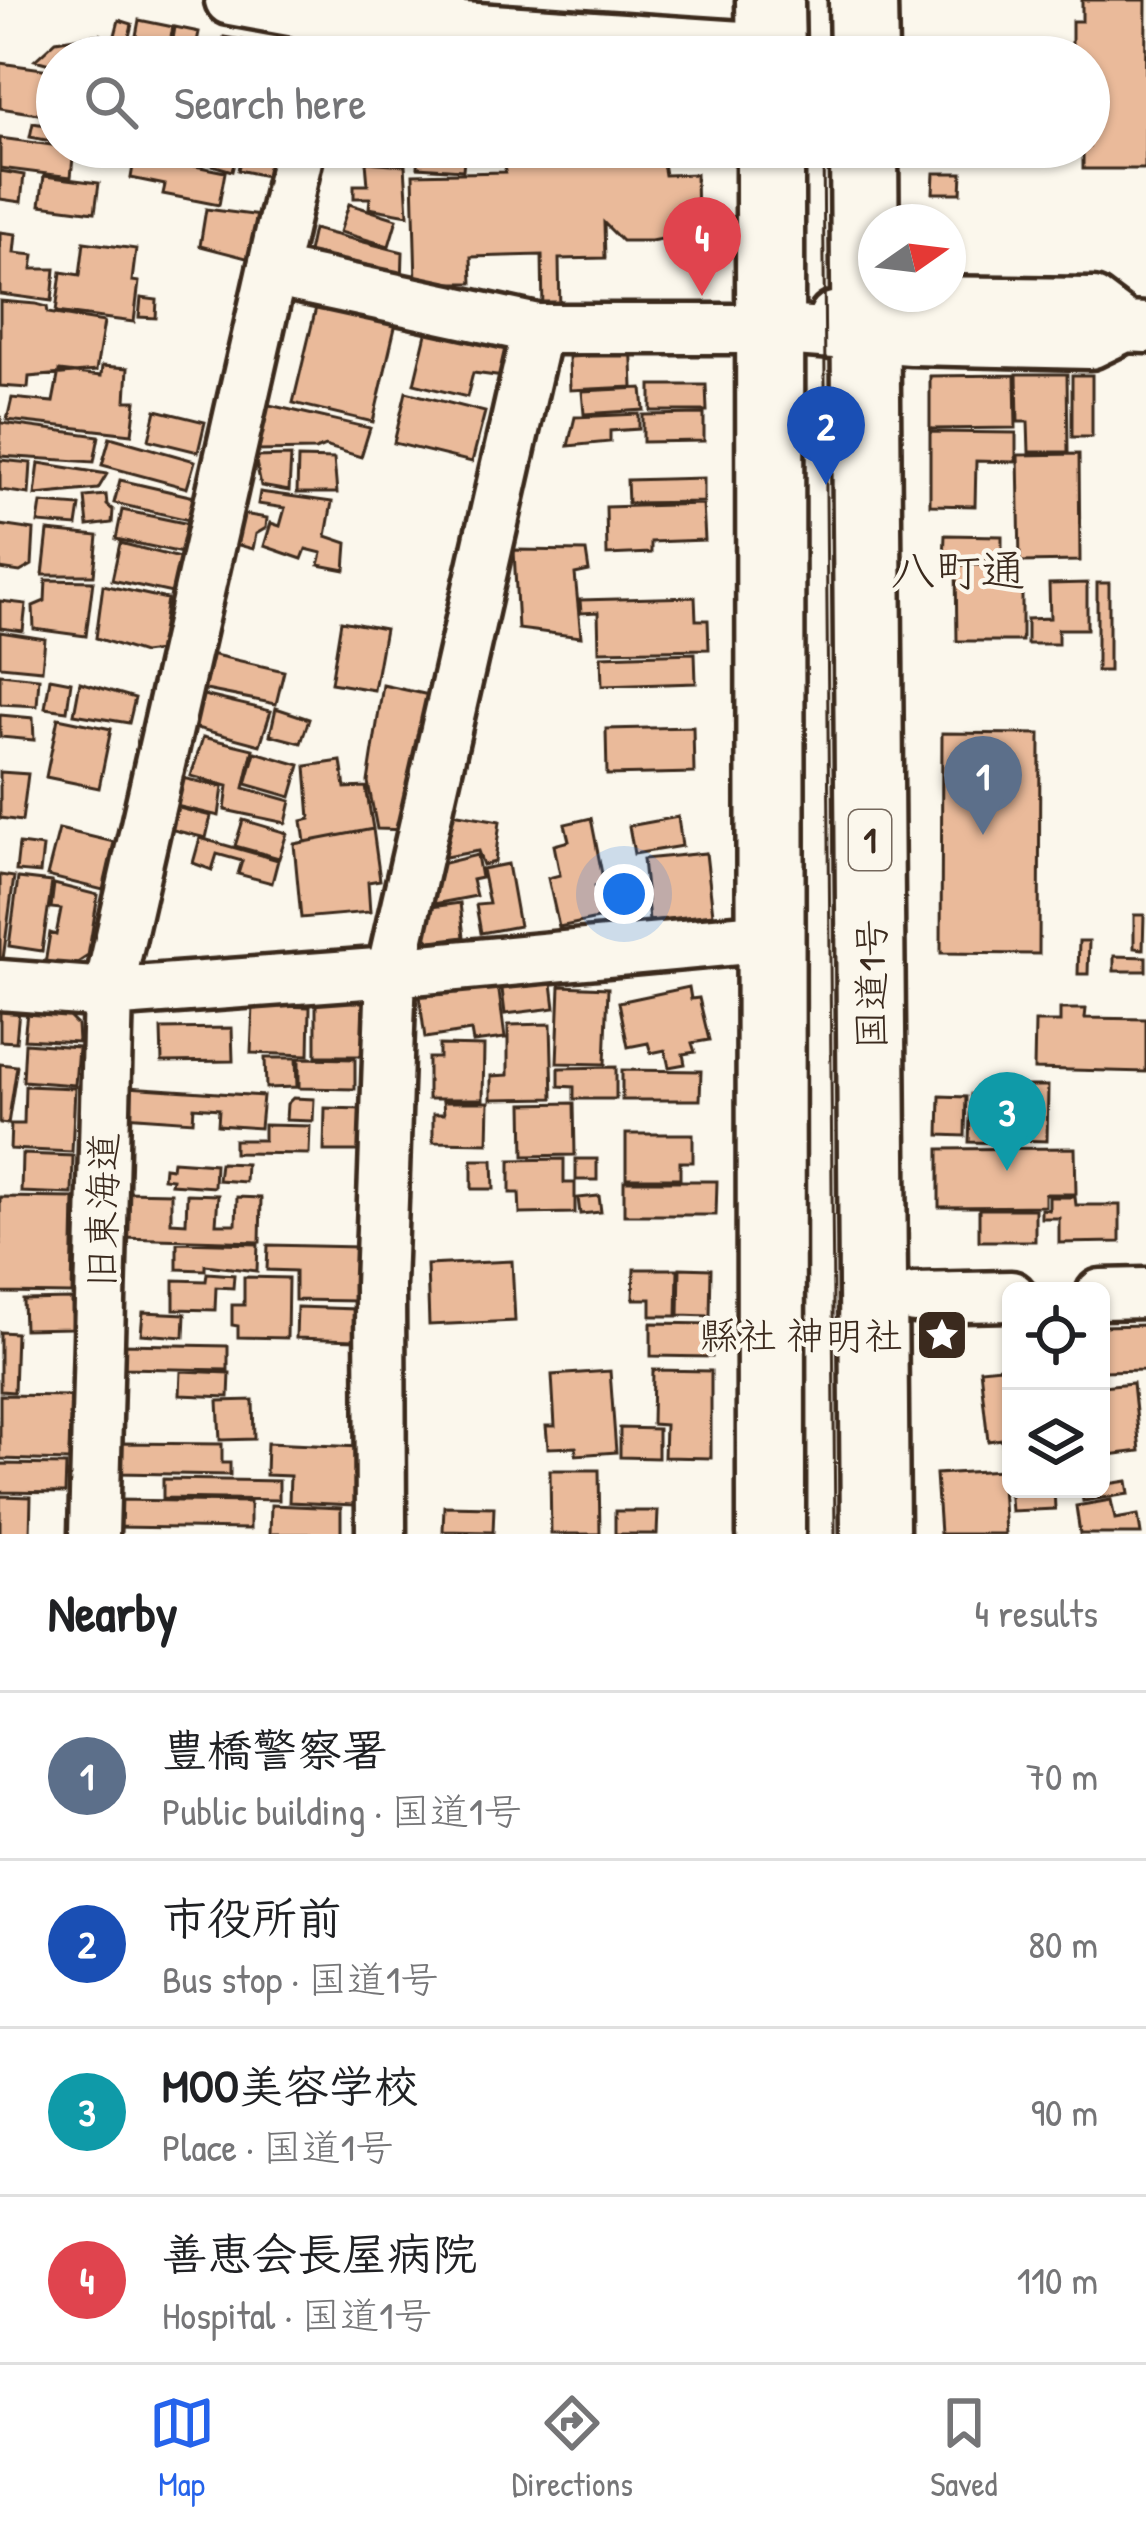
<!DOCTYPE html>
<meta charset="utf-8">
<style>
body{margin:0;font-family:"Patrick Hand","Klee One",sans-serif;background:#f6f6f6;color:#202124}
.controls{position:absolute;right:36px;bottom:36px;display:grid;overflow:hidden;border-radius:18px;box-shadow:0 3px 9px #0004}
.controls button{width:108px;height:108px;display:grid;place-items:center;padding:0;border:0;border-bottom:3px solid #e0e0e0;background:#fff;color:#202124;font:60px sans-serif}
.compass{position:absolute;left:858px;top:204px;width:108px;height:108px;border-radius:50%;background:#fff;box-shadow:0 3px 9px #0004;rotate:76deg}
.you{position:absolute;left:624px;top:894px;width:42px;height:42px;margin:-30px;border:9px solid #fff;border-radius:50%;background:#1a73e8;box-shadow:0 0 0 18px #1a73e833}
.badge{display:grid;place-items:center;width:78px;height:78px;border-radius:50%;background:#2563eb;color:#fff;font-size:39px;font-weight:700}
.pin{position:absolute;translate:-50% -99px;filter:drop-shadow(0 3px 6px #0008)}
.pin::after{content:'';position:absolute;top:63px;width:42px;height:36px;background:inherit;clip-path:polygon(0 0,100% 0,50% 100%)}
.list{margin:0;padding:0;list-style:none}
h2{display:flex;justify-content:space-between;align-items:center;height:156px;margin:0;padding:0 48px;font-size:51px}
h2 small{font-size:39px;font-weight:400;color:#757577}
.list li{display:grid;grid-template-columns:78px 1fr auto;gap:36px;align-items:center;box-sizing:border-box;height:168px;padding:0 48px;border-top:3px solid #e0e0e0}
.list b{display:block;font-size:45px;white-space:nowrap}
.list p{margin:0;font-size:39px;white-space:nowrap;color:#757577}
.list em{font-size:39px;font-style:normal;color:#757577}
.icon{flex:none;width:66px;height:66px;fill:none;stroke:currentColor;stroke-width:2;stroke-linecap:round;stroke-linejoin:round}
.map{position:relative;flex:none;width:1146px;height:1534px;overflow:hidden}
.search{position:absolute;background:#fff;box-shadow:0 3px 9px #0004;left:36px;right:36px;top:36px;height:132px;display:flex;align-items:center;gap:30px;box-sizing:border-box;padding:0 42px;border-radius:66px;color:#757577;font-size:45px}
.sheet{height:828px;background:#fff}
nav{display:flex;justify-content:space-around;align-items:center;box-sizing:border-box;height:168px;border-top:3px solid #e0e0e0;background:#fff;font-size:33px;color:#757577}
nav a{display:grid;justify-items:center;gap:6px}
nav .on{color:#2563eb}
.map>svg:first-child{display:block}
.building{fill:#eaba9a;stroke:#3b2a1e;stroke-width:3}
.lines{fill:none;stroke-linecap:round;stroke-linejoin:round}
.minor-casing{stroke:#3b2a1e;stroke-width:57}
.highway-casing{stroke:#3b2a1e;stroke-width:75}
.minor{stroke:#fbf7ec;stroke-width:48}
.highway{stroke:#fbf7ec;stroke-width:66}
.tram{stroke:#3b2a1e;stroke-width:3}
.labels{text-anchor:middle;stroke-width:9;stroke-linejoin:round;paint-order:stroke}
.shield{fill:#fbf7ec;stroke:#75685c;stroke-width:3}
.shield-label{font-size:36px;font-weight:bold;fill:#3b2a1e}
.street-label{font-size:39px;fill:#3b2a1e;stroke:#fbf7ec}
.poi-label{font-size:39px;fill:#3b2a1e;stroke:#fbf7ec;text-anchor:end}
.quarter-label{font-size:45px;fill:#3b2a1e;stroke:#fbf7ec}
</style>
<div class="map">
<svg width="1146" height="1534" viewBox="0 0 1146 1534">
<rect width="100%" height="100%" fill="#fbf7ec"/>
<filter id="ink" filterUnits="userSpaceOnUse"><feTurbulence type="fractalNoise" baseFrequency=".00833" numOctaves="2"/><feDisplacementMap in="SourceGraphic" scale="24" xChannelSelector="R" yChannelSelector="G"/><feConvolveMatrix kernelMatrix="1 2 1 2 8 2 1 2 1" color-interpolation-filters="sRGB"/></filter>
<g filter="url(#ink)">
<!-- building -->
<path class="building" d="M1082,0H1146L1145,169H1083V147H1089V57H1072V21H1082Z
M119,20L132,24L128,41L114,39Z
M139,20L173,27L167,57H132Z
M175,27L199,32L194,57H170Z
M100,34L127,52L124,57H57V66L35,60L56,41Z
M224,37L259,43L256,57H220Z
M0,63L57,71V117L0,108Z
M33,123L57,127V142L30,137Z
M0,138L74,148L71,177L0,168Z
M193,147H238L232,171L190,158Z
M243,147H278L271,177L238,170Z
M332,147H408V156L331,152Z
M419,147H465L463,170L418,167Z
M470,147H492L491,163L469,162Z
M539,147H580V154L539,151Z
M505,153L663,163L665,175L696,174L697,221L677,236L651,241H622L604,223L605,258L559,259L560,313H543L542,255L471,257L472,283H416L413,174L505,172Z
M135,154L225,172L219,205L163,194L165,185L131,178Z
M366,162L405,165L408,215L369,208L370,198H354V185H368Z
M0,171L24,175L21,202L0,199Z
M934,173H962L961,193H933Z
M44,176L99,183L95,212L40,205Z
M349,204L397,219L389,246L340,232Z
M206,209L261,216L250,259L200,246Z
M313,229L403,252L402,285L306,262Z
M0,232L16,234L14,253L34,255L32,269H55L52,301L0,294Z
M84,242L136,249L132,281L139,282L134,322L56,312L61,272L80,275Z
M320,291L399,310L373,422L293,403Z
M141,298L157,300L156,318L139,317Z
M0,301L36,304L47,307L48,313L104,322L96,371L29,377L28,388L0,386Z
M430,317L511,333L504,377L473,373L467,397L414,384Z
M631,338L633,387L570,390L569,357L587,356L586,341Z
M102,366L128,368L126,401H136L132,434L7,420L12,398L53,402L59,371L101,376Z
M1017,374H1067L1068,452H1029L1028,422H1018Z
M1015,375L1016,428L930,429V376Z
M1072,375H1092V437H1072Z
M651,385H706L707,411H651Z
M642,388L644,410L584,414L582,391Z
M406,392L485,412L472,462L394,443Z
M265,404L370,428L361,457L325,446L315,450L256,451Z
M156,410L205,422L198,452L149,440Z
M639,414V429L610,431V442L568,446L575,417Z
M704,414V441L643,442V415Z
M0,415L2,423L99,436L94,462L0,456Z
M930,432L1016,433V462L976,461L975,506L930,505Z
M110,437L195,461L187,488L102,465Z
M1079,454L1080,561L1020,562L1018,455Z
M291,456L289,491L261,486L255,457Z
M298,458L334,459L337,493H297Z
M0,460L31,463L29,494L0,490Z
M39,463L107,474L98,489L35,495Z
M704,478V502L628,503L627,480Z
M120,480L194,497L189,520L114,503Z
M260,492L332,502L326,536L347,543L345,570L319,565L322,553L306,549L302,559L264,546L271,523L280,526L285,508L258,504Z
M106,495L107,505L113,510L112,523L88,526L85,497Z
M41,503L80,506L77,526L38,523Z
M703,504L705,540L651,542V553L607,555L606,507Z
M122,510L189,524L182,553L116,539Z
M237,513L267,518L266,528L256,534L253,549L231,543Z
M0,525L34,530L32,565L20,572L0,569Z
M48,531L98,536L94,575H43Z
M945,535L1002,536V561H944Z
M120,543L180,558L172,593L112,580Z
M514,550L586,551L589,571L575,574L581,637L518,629Z
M956,565H1001V592H1022V641H957Z
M46,580L93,581L86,636L34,629L33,606L45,601Z
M1087,583V629H1058V644H1027V619L1050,618L1049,584Z
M1097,583H1109V671H1097Z
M103,585L167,599L159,651L143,653L96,638Z
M695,597L696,620H708L709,649L599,651L598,612L581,613L580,600Z
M0,601L26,604L23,631L0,628Z
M341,621L385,629L374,690L331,683Z
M0,632L45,639L42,670L0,666Z
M695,653L696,683L602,686L601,656Z
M210,654L284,671L276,704L201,689Z
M0,674L39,678L37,706L0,704Z
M50,678L71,682L67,711L45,708Z
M80,682L135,698L129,723L74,714Z
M383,685L438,697L409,830L377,829L368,782Z
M199,694L271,711L260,745L189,726Z
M276,708L309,719L301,743L270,735Z
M0,715L33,718L34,740L0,737Z
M58,718L111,729L99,788L46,777Z
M693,727L694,773L607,775L606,729Z
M942,733L1040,734L1039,954L941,953Z
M203,737L253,749L244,788L291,801L286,823L225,810L228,786L191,776Z
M255,752L300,765L291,797L246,784Z
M341,761L345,788L366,787L373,829L305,842L302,821L310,819L306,766Z
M0,772L28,774L22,821L0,818Z
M182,778L223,787L219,816L176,806Z
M171,806L211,816L206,838L165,828Z
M440,811L500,821L495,862L483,865L478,851L429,860Z
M678,817L682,846L634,854L629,826Z
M591,818L604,884L595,886L602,918L559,927L548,878L560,875L554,845L569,841L565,824Z
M243,820L287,833L279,858L235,846Z
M59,829L114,842L103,890L47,876Z
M373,829L380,880L368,882L370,912L301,918L294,844Z
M200,838L278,860L272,883L238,874L242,861L217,854L212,870L193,863Z
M19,844L43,847L40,873L16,871Z
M706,853L713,914L649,921L643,859Z
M477,855L481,878L472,880L476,896L418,907L428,867Z
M508,864L519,926L481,933L476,905L489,904L482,869Z
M0,875L14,877L3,959H0Z
M18,878L52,882L42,951L9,946Z
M54,884L98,895L88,956L71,967L45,964L50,933L56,935L61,909L51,908Z
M460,903L464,937L431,941L420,931L417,909Z
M1134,915H1144L1143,949L1134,948Z
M1079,941H1089L1088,974H1078Z
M1114,956L1146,957V971H1114Z
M551,975L555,1008L505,1014L501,981Z
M498,984L505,1038L473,1042L471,1031L425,1038L419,994Z
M560,986L608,988L605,1064L557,1063Z
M689,987L691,999L699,998L709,1040L692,1043L695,1052L683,1054L685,1064L669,1067L665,1050L651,1053L648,1043L628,1047L619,1002Z
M316,995L354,996V1002H363V1056H316Z
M253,1005L310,1007L309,1055L251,1053Z
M0,1008L19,1010L16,1042L0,1041Z
M1060,1009H1086L1085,1018L1146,1019V1072L1034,1069L1035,1022H1060Z
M27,1012L66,1014L77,1025L78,1042L24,1039Z
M551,1024L553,1098L491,1099V1076L508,1075V1025Z
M232,1028L233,1061L162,1062L161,1029Z
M25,1043L78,1047L75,1085L23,1081Z
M439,1045L484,1046L483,1099H428V1058H439Z
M265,1058H296L297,1087L266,1088Z
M299,1058L355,1059V1089L299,1088Z
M0,1064L17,1066L8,1124L0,1123Z
M616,1067V1099H574V1087L559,1086V1068Z
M622,1070L701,1071L700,1100H622Z
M25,1086L75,1088L72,1152L10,1149L11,1124H24Z
M1013,1086H1048L1047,1141L1011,1140Z
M127,1087L263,1096L260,1128L218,1125L219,1109L194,1107L193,1121L124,1116Z
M971,1094L1006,1096L1004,1143L969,1142Z
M940,1096L966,1097L965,1136L939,1135Z
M293,1098L314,1099L313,1121L286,1120L287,1104Z
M443,1102H489L488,1143L433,1142V1114H444Z
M574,1103L575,1155L524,1156L523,1104Z
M325,1108L364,1109V1151H324Z
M264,1125L310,1126L309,1154L234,1153V1140H264Z
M626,1134H693V1162H680V1178H626Z
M1075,1148L1076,1194H1045V1206L939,1207V1149Z
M22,1154L73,1156L72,1194L21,1192Z
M564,1159V1183H575V1213L520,1214L519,1193H510V1160Z
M576,1159H597V1180H576Z
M472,1160H493L494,1189H472Z
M173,1161L215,1164L214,1187L171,1184L172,1179L163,1178L164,1167L172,1168Z
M220,1163L246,1164L245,1182L218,1180Z
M624,1181H717L716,1215H624Z
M124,1192L171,1193V1222L186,1223L187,1194L218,1195L216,1224H236L237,1197L261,1198L260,1242L122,1238Z
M599,1196L601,1212L580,1214L578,1198Z
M0,1197L74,1198L72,1294L0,1293Z
M1049,1197H1075L1076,1205H1120V1242L1059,1243V1218H1041V1209L1049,1210Z
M979,1209H1035V1241H979Z
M177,1242L258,1244L257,1271L205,1265V1270L177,1269Z
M268,1245L359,1247V1301L295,1300V1271L267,1270Z
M512,1261L515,1321L429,1325L427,1265Z
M680,1268L711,1269L710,1316L679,1315Z
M634,1269H678L677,1316H651V1299H633Z
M207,1273L234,1275L233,1288L216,1287L215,1310L174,1309V1280L206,1281Z
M244,1277L288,1278L287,1338L238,1337V1326L232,1325V1305H244Z
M72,1299V1328L24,1329L23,1300Z
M297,1307L356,1309L355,1340L296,1338Z
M143,1312L185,1314L184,1337L141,1334Z
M651,1323L712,1324V1357L651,1356Z
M1146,1325V1370L1101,1371V1326Z
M0,1332L16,1333L14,1392L0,1391Z
M121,1344L228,1346V1370L121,1368Z
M1011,1366V1454L1003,1455L1002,1439L988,1441L980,1369Z
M653,1370L711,1371V1458L664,1457L665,1425L652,1424Z
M181,1371L230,1373L229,1397L180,1395Z
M610,1371L616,1452L576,1455V1447L548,1448L546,1426H555L552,1375Z
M1133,1383L1140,1451L1101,1456V1386Z
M0,1395L71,1396L69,1461L0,1459Z
M253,1400L254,1439L220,1440L218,1401Z
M620,1428L658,1429V1458L620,1457Z
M117,1443L222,1444V1463H230V1475L117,1473Z
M267,1443L360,1447L354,1505L289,1502L290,1476L266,1475Z
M0,1464L66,1465L65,1493L0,1492Z
M550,1470H599L600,1534H551Z
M1001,1470L1005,1534H940L936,1474Z
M1008,1474L1011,1489H1054L1055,1509L1011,1511Z
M163,1479L279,1481V1500L163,1498Z
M1127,1481L1129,1494L1083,1501L1081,1489H1101V1485Z
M0,1496L31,1497L30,1534H0Z
M116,1500L250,1502V1529L116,1527Z
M1111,1500L1115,1519L1138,1515L1141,1534H1080L1076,1506Z
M271,1505L341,1508V1534H270Z
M444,1506L494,1507L493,1532L443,1531Z
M615,1511H658L657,1534H615Z"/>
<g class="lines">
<!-- minor casing -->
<g class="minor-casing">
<path id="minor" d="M230,0L329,18L771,48
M272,272L537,329H770L912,340L1090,344L1125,327L1146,328
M834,317L912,301L1093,303L1125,327
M0,985L108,993L391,972L769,937
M1101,1294L1146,1293
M914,1298L1011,1296
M94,1534L108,993L300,147
M381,1534L380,1286L391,972L537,329"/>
</g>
<!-- highway casing -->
<g class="highway-casing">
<path id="highway" d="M770,0L771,57
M863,0L864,57
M770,147L771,1534
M864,147L875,1534"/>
</g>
<!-- minor -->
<use href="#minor" class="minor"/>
<!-- highway -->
<use href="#highway" class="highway"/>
<!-- tram -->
<path class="tram" d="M805,0L806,57
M823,147L835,1534"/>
</g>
</g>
<!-- icons -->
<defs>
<g id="sight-square" transform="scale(2.7)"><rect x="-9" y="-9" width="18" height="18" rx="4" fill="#3b2a1e" stroke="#fbf7ec"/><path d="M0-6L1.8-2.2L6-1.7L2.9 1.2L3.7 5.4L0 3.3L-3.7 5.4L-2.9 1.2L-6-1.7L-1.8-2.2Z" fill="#fff"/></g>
</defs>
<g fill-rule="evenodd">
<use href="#sight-square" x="942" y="1335"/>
</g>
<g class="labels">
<!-- shield labels -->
<rect class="shield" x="849" y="810" width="42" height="60" rx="9"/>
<g class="shield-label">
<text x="870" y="853">1</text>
</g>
<!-- street labels -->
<g class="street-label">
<text transform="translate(871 984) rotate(-90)" y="14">国道1号</text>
<text transform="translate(102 1210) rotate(-89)" y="14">旧東海道</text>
</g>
<!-- poi labels -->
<g class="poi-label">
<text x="903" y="1349">縣社 神明社</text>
</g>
<!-- quarter labels -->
<g class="quarter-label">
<text x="958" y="586">八町通</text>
</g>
</g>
</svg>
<div class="controls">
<button><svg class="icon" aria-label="locate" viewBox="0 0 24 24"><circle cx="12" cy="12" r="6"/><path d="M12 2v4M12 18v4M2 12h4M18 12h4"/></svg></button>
<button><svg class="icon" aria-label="layers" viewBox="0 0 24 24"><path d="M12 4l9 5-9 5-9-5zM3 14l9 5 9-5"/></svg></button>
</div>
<svg class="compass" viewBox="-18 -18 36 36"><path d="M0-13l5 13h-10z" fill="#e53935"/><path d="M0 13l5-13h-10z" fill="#757577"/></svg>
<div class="you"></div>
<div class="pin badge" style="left:983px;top:835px;background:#5c6f8a">1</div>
<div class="pin badge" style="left:826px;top:485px;background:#1a4fb4">2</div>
<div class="pin badge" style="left:1007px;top:1171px;background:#0f9aa8">3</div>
<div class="pin badge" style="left:702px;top:296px;background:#e0444e">4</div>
<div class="search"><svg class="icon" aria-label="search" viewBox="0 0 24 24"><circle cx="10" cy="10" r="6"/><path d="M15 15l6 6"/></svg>Search here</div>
</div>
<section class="sheet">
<h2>Nearby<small>4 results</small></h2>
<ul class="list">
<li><span class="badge" style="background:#5c6f8a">1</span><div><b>豊橋警察署</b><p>Public building · 国道1号</p></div><em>70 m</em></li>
<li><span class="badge" style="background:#1a4fb4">2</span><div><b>市役所前</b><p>Bus stop · 国道1号</p></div><em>80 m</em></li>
<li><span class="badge" style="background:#0f9aa8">3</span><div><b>MOO美容学校</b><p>Place · 国道1号</p></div><em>90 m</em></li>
<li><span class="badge" style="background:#e0444e">4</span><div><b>善恵会長屋病院</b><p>Hospital · 国道1号</p></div><em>110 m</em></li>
</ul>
</section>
<nav>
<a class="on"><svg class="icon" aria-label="map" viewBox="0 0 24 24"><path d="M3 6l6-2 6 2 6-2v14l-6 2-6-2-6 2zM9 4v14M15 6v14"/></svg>Map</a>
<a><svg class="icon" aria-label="directions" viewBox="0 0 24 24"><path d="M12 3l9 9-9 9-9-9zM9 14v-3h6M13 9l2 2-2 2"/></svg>Directions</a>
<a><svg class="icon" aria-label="saved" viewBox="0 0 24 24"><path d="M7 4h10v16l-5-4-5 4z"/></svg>Saved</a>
</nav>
